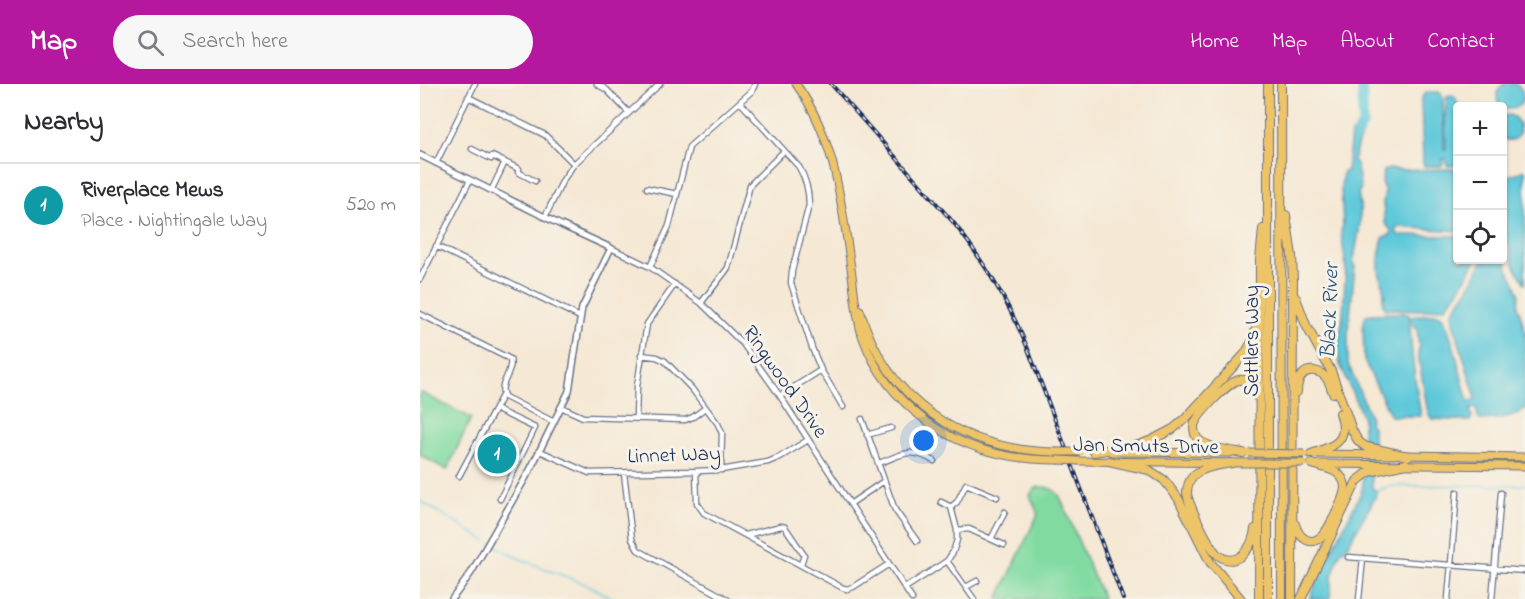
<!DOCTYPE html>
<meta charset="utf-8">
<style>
body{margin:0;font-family:"Indie Flower",sans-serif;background:#f7f7f7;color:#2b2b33}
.controls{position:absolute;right:18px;top:18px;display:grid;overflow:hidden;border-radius:6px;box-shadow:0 2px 4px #0004}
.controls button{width:54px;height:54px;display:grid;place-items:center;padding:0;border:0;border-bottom:2px solid #e1e1e2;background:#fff;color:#2b2b33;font:30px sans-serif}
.you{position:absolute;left:504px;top:357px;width:21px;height:21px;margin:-15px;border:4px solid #fff;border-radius:50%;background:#1a73e8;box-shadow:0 0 0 9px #1a73e833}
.badge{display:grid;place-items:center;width:39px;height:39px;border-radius:50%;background:#b5179e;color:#fff;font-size:20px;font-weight:700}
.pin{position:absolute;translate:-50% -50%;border:3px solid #fff;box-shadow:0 2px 6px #0006}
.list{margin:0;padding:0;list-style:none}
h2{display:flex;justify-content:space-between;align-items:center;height:78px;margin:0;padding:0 24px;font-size:26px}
h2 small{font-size:20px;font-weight:400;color:#7c7c81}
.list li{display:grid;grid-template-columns:39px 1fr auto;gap:18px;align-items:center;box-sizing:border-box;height:84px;padding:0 24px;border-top:2px solid #e1e1e2}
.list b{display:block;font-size:22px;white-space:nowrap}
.list p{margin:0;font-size:20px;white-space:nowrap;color:#7c7c81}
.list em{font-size:20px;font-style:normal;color:#7c7c81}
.icon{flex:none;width:33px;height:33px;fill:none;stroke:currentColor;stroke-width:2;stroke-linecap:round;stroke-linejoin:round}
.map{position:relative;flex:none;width:1105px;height:515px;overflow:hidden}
header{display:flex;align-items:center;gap:36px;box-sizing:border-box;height:84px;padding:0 30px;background:#b5179e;color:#fff}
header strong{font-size:28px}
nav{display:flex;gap:33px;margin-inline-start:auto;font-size:21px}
.search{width:420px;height:54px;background:#f7f7f7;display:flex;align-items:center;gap:15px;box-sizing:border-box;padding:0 21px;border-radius:33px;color:#7c7c81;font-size:22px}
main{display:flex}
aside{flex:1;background:#fff}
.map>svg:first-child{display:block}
.green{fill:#81dba1;stroke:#4e8580;stroke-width:1.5}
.water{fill:#5fc9da;stroke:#3d7c9c;stroke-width:1.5}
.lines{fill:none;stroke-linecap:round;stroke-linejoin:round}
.stream{stroke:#5fc9da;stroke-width:1.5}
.river{stroke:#5fc9da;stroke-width:10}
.minor-casing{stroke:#677087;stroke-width:7}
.tertiary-casing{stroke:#677087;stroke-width:8}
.primary-casing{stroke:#677087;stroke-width:9}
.motorway-casing{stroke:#677087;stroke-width:10}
.minor{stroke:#fff;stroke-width:4.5}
.tertiary{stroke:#fff;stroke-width:5}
.primary{stroke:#eec469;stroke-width:7}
.motorway{stroke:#eec469;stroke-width:8}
.rail-casing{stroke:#1b2f5e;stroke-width:4}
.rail{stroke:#f7f3e8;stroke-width:1.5;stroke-dasharray:4.5;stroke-linecap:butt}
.primary-bridge-casing{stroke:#677087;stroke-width:9;stroke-linecap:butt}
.primary-bridge{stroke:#eec469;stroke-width:7}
.labels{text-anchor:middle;stroke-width:6;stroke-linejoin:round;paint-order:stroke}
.street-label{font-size:21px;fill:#1b2f5e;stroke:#f7f3e8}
.water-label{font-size:22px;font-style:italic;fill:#2c567d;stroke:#f7f3e8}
</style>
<header>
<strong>Map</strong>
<div class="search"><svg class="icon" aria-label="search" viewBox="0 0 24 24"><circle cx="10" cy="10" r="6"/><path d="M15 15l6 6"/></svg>Search here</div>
<nav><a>Home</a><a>Map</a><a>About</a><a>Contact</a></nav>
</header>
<main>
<aside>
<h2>Nearby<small></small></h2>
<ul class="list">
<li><span class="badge" style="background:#0f9aa8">1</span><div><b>Riverplace Mews</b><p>Place · Nightingale Way</p></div><em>520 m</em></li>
</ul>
</aside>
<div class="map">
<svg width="1105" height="515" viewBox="0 0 1105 515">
<rect width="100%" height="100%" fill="#f7f3e8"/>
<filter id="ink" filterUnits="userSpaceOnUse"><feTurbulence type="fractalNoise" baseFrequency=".0167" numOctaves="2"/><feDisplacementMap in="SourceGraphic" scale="12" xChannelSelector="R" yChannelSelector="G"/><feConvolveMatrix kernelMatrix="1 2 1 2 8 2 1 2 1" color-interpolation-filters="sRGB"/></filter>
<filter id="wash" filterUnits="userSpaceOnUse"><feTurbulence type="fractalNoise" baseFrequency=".008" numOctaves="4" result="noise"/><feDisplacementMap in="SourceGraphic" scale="24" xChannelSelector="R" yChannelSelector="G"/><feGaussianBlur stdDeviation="1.35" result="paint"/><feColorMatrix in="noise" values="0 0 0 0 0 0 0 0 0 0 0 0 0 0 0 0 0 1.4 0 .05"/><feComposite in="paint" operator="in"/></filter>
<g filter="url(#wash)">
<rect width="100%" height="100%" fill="#f5e8d4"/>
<!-- green -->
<path class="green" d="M0,308L51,334L27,386L0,371Z
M619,403C628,403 632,404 639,411L683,515H578L618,430L610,411L614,405Z"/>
<!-- water -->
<path class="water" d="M1077 12a13 13 0 1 1 26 0a13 13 0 1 1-26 0Z
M1006,8H1019L1023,13L1024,65H1026L1025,33L1027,13L1032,11L1034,12L1038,20L1037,81L1029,82L1027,81L1025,75H1023V80L1021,82H1004L1003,79L1001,15Z
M1089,31C1105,35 1103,62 1083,55L1082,32Z
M943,40L945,44L938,59L933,77L935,78C939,86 938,95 941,104L938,109C944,132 937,157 933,180L935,181L928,251V280L950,332L949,340L953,343L952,404L958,408L928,461L920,469L912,492L910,515H890L899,491L941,409L943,402V334L920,280L918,267L923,231L926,182L921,148L923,141L921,103L923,88L927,87L931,50Z
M969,85L985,86L1037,85V147L978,143L976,145L977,150L978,151L1037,152L1038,176H1056L1037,209L1025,223L1005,226L966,225L963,221V211L965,212V209H964C963,200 959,192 959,184C958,177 961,158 964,153L971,151V146L965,139L963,119L965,107L962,101L963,87Z
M1105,86V200L1094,181L1083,140V94Z
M1083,164L1088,185L1094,197L1099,209L1098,223L1105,246V325C1092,334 1076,335 1060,336L1058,334L1057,325L1053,323L1050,327L1052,332L1050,337L1012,335L1008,329L1003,300L998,270L999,264L997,244L993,242L992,234L996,231C1003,232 1013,228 1020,231C1030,236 1043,303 1048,317L1055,316V311L1033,238L1032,228L1049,204L1063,176H1082Z
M985,229L990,232C990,266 995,299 1001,332H971L944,276L943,238L947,231L952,230Z"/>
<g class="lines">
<!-- stream -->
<path class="stream" d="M956,411L959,406L970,402L1105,401
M0,417L66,457
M71,459L100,475L170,502L194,515"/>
<!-- river -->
<path class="river" d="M936,52L943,40L942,0"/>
</g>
</g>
<g filter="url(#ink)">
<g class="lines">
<!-- minor casing -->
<g class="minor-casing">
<path id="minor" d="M177,0L187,6L209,29
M48,13L125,51L154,80
M320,18L379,83C386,95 389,107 389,121L372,187L371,199L392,264L401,286L423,323
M52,65L71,75L72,72L99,85L98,88L115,97
M16,79L55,0
M227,104L257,110
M71,107L85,78
M125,133L143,96L154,80L240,0
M16,162L160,233
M191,164L230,183L281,219L323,260L360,312L492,515
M230,183L249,142L269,63L332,7L335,0
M0,195L50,96
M281,219L308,184L330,101L364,67
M0,230L90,275C94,289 76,301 85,313L134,338
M221,271L237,273L245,277L272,305L298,340L302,349L301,386
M360,312L401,286
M141,323L163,333L265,336L273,333L285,324
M75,325L115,344L80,415
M216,334L217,302L227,240L255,200
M442,335L475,426L497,457
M447,351L471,344
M120,367L169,389L276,387L301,386L348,378L360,373L388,356
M459,379C484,370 489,363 514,377
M276,387L277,419L284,429L423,504L427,505L433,503L469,480
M204,389L212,455L218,466L307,515
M39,392L83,310
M430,420L464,397
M531,423L537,418L546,400L577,413
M537,446L549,445L584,461
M326,451L361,442L365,443L384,471L381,480
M571,455L585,428
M928,473L1105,487
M527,477L554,515
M546,503L557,497
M485,504L527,477L533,468L537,456V446L531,423L521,418
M939,515L943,474
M1028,515L1037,408
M1072,515L1081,409"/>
</g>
<!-- tertiary casing -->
<g class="tertiary-casing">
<path id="tertiary" d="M0,71L141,141L191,164L162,224L149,307L110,386L51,489L32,515"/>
</g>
<!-- primary casing -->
<g class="primary-casing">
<path id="primary" d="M376,0C417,56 422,124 432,191C435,212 436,234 443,254C455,287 477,315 505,336C544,366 591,376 638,376
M440,226C467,317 541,366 635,368
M692,368L810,369
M896,370L974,371
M986,371L1105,373
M659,377L828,379
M898,380L1105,382"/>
</g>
<!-- motorway casing -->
<g class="motorway-casing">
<path id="motorway" d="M848,0V515
M861,0L862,515
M866,131L872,172L873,196L872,515
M876,214L886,241L911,287L932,346C936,354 939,360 947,363L988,372
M877,308C877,303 878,297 881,293C887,283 901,286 907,295C910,299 911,304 913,309
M674,368L719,361L732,356L753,345L766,334L825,270L833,256L836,244
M823,369C811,367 786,364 778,355C775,352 774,346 774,342C776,332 809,297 819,296C831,294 835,304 837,313
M891,370C914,362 930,358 920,329
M689,377L729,386L744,396L758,414L790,478L821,515
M812,379C800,381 782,383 773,392C769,397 767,403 767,409C768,420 790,464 798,471C818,486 833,462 835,445
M875,440C879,454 891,464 903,451C910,443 925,413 925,403C925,400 924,397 922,394C916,385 902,383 892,380
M839,515L840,176L843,145
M881,515L937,397L949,388L986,380"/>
</g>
<!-- minor -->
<use href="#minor" class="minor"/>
<!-- tertiary -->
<use href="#tertiary" class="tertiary"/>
<!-- primary -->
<use href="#primary" class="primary"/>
<!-- motorway -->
<use href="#motorway" class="motorway"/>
<!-- rail casing -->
<g class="rail-casing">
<path id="rail" d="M411,0L533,138C564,177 589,219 608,265L703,515"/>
</g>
<!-- rail -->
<use href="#rail" class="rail"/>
<!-- primary-bridge casing -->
<g class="primary-bridge-casing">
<path id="primary-bridge" d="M635,368H660
M829,369L884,370
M638,376L659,377
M828,379H884"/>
</g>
<!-- primary-bridge -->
<use href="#primary-bridge" class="primary-bridge"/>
</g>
</g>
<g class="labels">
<!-- street labels -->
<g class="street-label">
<text transform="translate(831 257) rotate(-90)" y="7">Settlers Way</text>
<text transform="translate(366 297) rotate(55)" y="7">Ringwood Drive</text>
<text transform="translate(726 361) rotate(1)" y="7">Jan Smuts Drive</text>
<text transform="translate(254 370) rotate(-2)" y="7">Linnet Way</text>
</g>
<!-- water labels -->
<g class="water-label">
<text transform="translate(908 227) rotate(-88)" y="8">Black River</text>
</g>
</g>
</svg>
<div class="controls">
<button>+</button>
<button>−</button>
<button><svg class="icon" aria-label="locate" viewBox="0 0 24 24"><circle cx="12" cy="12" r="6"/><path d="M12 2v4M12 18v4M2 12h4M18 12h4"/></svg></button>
</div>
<div class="you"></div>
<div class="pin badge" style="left:77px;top:370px;background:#0f9aa8">1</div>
</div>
</main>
